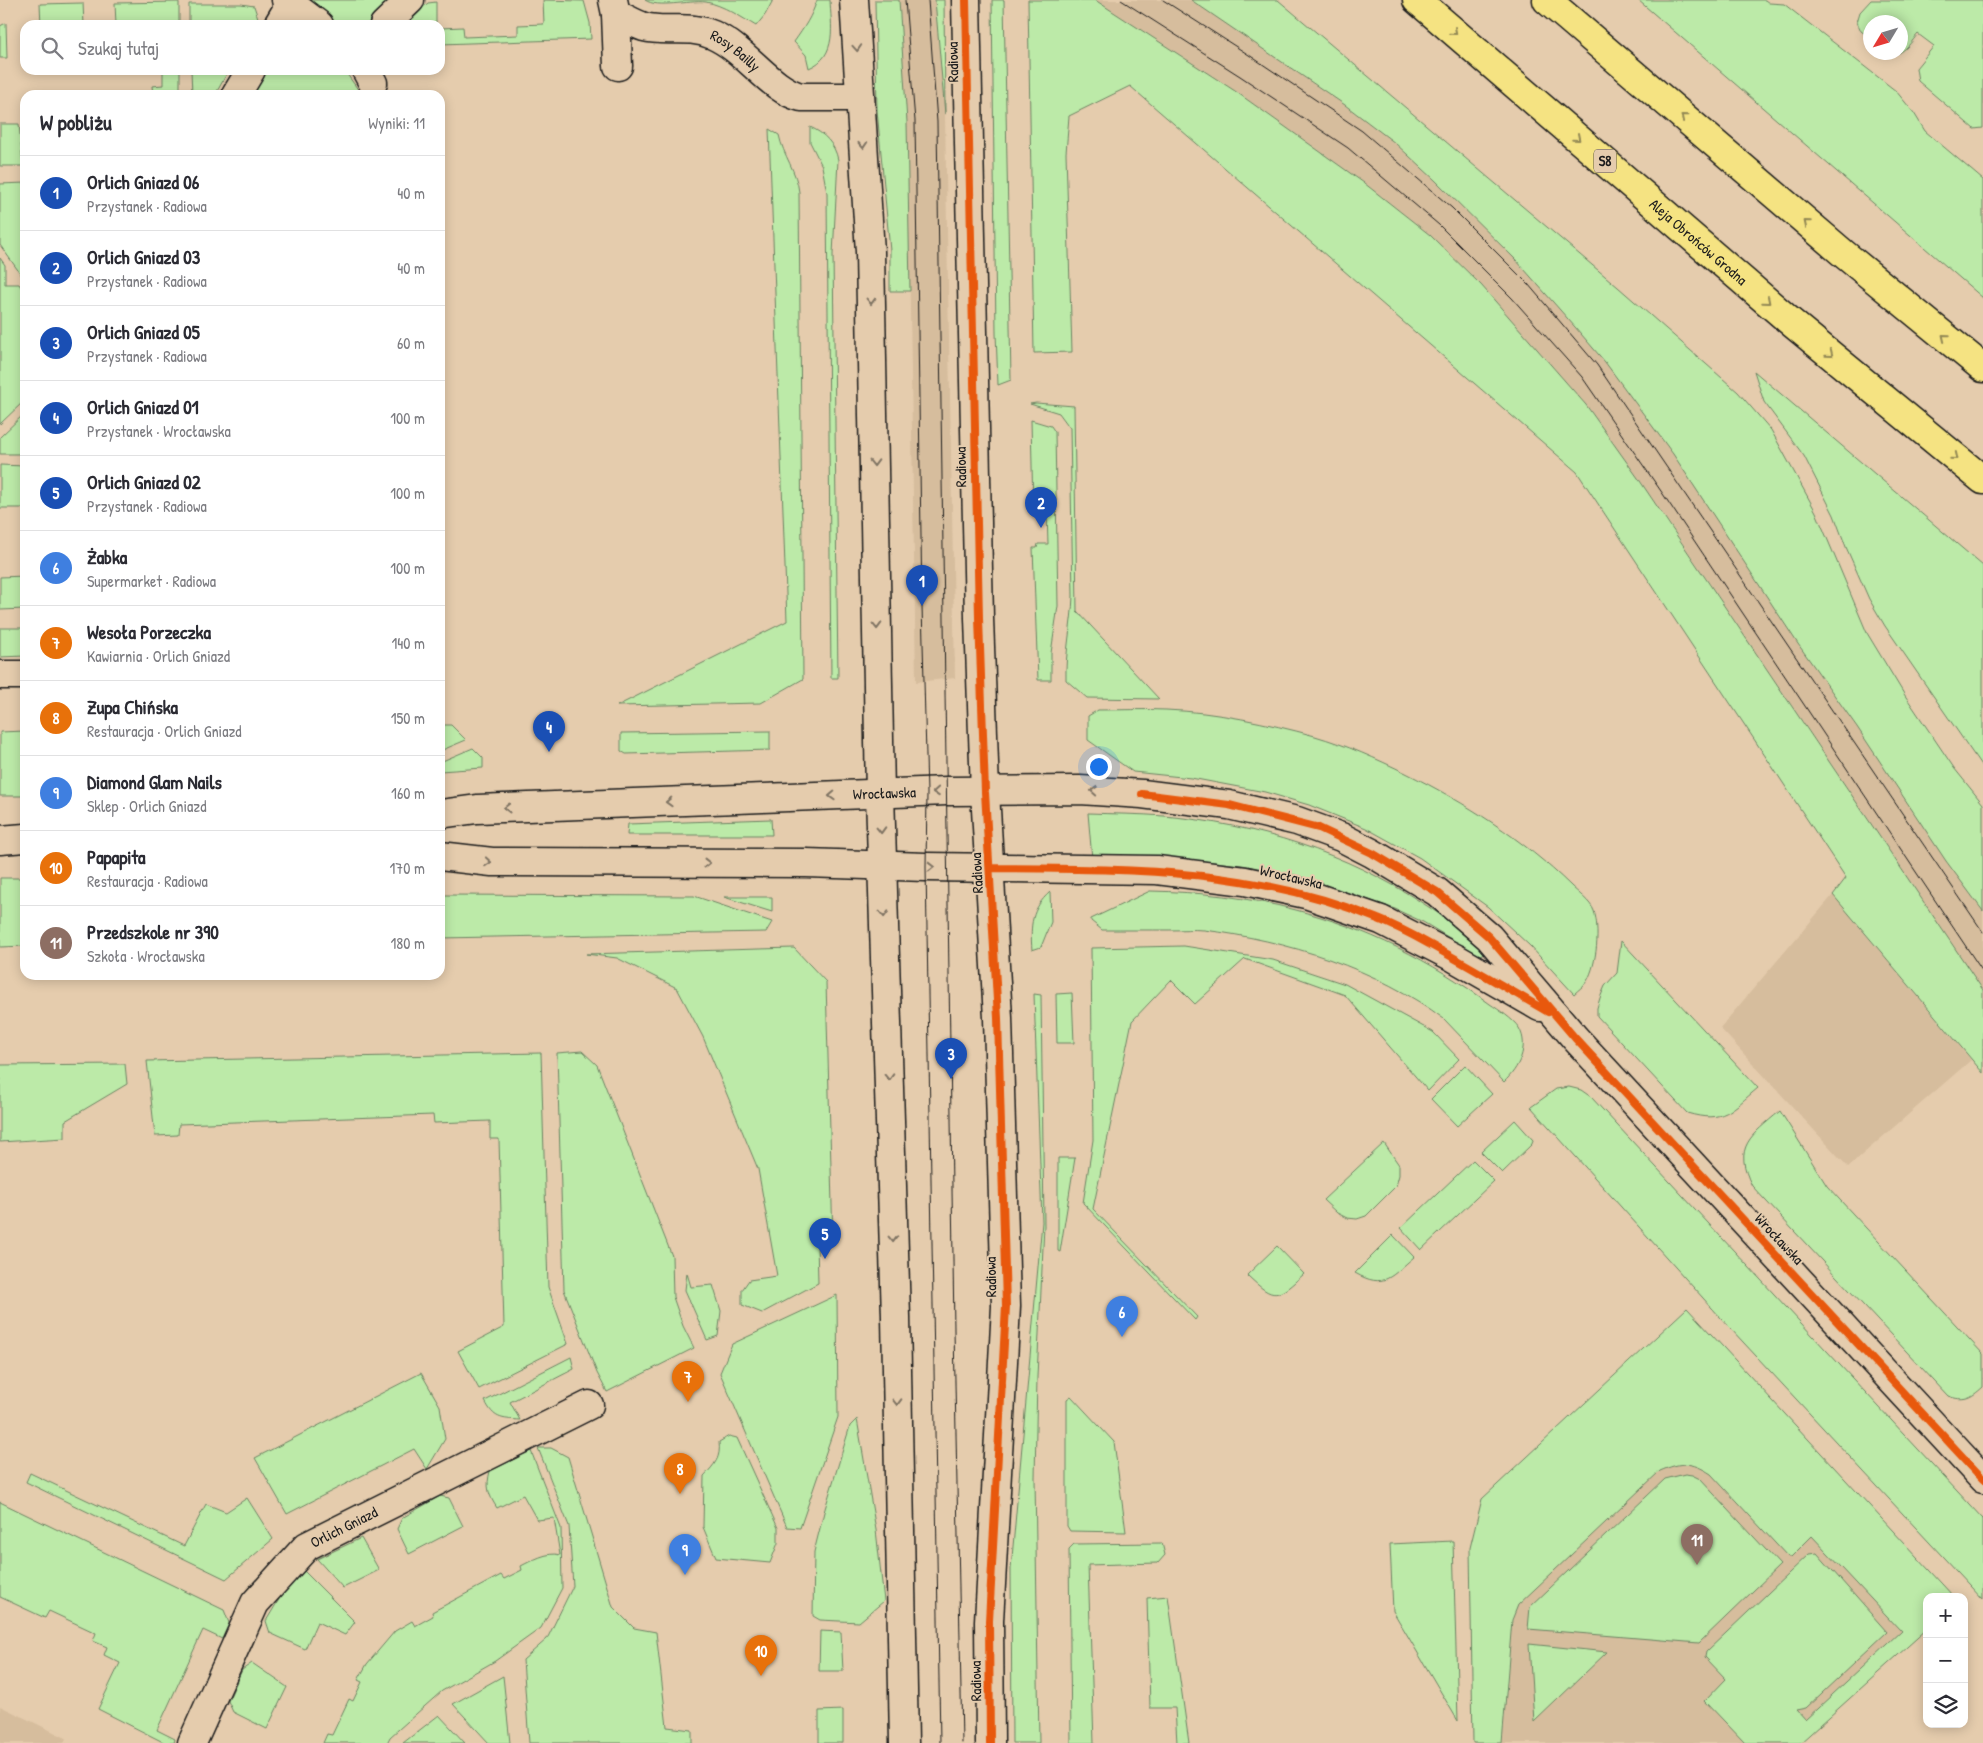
<!DOCTYPE html>
<html lang="pl">
<meta charset="utf-8">
<style>
body{margin:0;font-family:"Patrick Hand",sans-serif;background:#f7f7f7;color:#2b2b33}
.controls{position:absolute;right:15px;bottom:15px;display:grid;overflow:hidden;border-radius:10px;box-shadow:0 2px 12px #0003}
.controls button{width:45px;height:45px;display:grid;place-items:center;padding:0;border:0;border-bottom:1px solid #e1e1e2;background:#fff;color:#2b2b33;font:25px sans-serif}
.compass{position:absolute;left:1863px;top:15px;width:45px;height:45px;border-radius:50%;background:#fff;box-shadow:0 2px 12px #0003;rotate:232deg}
.you{position:absolute;left:1098px;top:766px;width:18px;height:18px;margin:-12px;border:4px solid #fff;border-radius:50%;background:#1a73e8;box-shadow:0 0 0 8px #1a73e833}
.badge{display:grid;place-items:center;width:32px;height:32px;border-radius:50%;background:#db2777;color:#fff;font-size:16px;font-weight:700}
.pin{position:absolute;translate:-50% -41px;filter:drop-shadow(0 1px 2px #0008)}
.pin::after{content:'';position:absolute;top:26px;width:18px;height:15px;background:inherit;clip-path:polygon(0 0,100% 0,50% 100%)}
.list{margin:0;padding:0;list-style:none}
h2{display:flex;justify-content:space-between;align-items:center;height:65px;margin:0;padding:0 20px;font-size:21px}
h2 small{font-size:16px;font-weight:400;color:#7c7c81}
.list li{display:grid;grid-template-columns:32px 1fr auto;gap:15px;align-items:center;box-sizing:border-box;height:75px;padding:0 20px;border-top:1px solid #e1e1e2}
.list b{display:block;font-size:19px;white-space:nowrap}
.list p{margin:0;font-size:16px;white-space:nowrap;color:#7c7c81}
.list em{font-size:16px;font-style:normal;color:#7c7c81}
.icon{flex:none;width:28px;height:28px;fill:none;stroke:currentColor;stroke-width:2;stroke-linecap:round;stroke-linejoin:round}
.map{position:relative;flex:none;width:1983px;height:1743px;overflow:hidden}
.search{position:absolute;background:#fff;box-shadow:0 2px 12px #0003;left:20px;top:20px;width:425px;height:55px;display:flex;align-items:center;gap:12px;box-sizing:border-box;padding:0 18px;border-radius:15px;color:#7c7c81;font-size:19px}
.panel{position:absolute;background:#fff;box-shadow:0 2px 12px #0003;left:20px;top:90px;width:425px;height:890px;border-radius:15px}
.map>svg:first-child{display:block}
.built{fill:#d6bd9d}
.green{fill:#bceaa8;stroke:#6c8362}
.lines{fill:none;stroke-linecap:round;stroke-linejoin:round}
.minor-casing{stroke:#1c1c1c;stroke-width:31}
.highway-casing{stroke:#1c1c1c;stroke-width:31}
.minor{stroke:#e5ccad;stroke-width:28}
.highway{stroke:#f5e382;stroke-width:28}
.tram{stroke:#1c1c1c;stroke-width:1}
.cycleway-casing{stroke:#e5ccad;stroke-width:11}
.cycleway{stroke:#e8590c;stroke-width:8}
.oneway{stroke:#938954}
.oneway2{stroke:#807464}
.labels{text-anchor:middle;stroke-width:4;stroke-linejoin:round;paint-order:stroke}
.shield{fill:#e5ccad;stroke:#585148;stroke-width:1}
.shield-label{font-size:14px;font-weight:bold;fill:#1c1c1c}
.street-label{font-size:15px;fill:#1c1c1c;stroke:#e5ccad}
</style>
<div class="map">
<svg width="1983" height="1743" viewBox="0 0 1983 1743">
<rect width="100%" height="100%" fill="#e5ccad"/>
<filter id="ink" filterUnits="userSpaceOnUse"><feTurbulence type="fractalNoise" baseFrequency=".02" numOctaves="2"/><feDisplacementMap in="SourceGraphic" scale="10" xChannelSelector="R" yChannelSelector="G"/><feConvolveMatrix kernelMatrix="1 2 1 2 8 2 1 2 1" color-interpolation-filters="sRGB"/></filter>
<g filter="url(#ink)">
<!-- built -->
<path class="built" d="M899,0H935L945,114L955,678L916,682L907,122Z
M1095,0H1191L1345,105L1395,143L1435,180L1516,260L1605,362L1673,454L1798,644L1857,727L1946,861L1983,911V990L1665,517L1586,405L1481,285L1430,235L1364,183L1235,91Z
M1833,895L1971,1060L1848,1167L1720,1028Z
M1683,1354L1927,1629L1800,1743H1502L1521,1511Z
M0,1706L66,1738L64,1743H0Z"/>
<!-- green -->
<path class="green" d="M305,0H397L373,25H337Z
M543,0L584,1L590,23L591,39L440,44V28L463,27L464,37L518,35V25L544,24Z
M645,0H773L765,15L756,26C741,17 723,5 706,2C688,0 658,9 645,0Z
M817,0H830C831,25 838,56 809,68L806,55L794,42C804,28 812,16 817,0Z
M875,0H899L907,122L910,291H890V251L877,110Z
M935,0H944L945,114Z
M992,0H1004L1011,380L998,385L996,333Z
M1028,0H1095L1235,91L1364,183L1430,235L1481,285L1586,405L1638,478L1983,990V1073L1833,895L1846,878L1577,472L1130,86L1069,116L1066,153L1072,352L1034,353Z
M1191,0H1278L1618,287L1738,392L1771,430L1816,512L1867,633L1904,694L1954,768L1983,804V911L1946,861L1857,727L1798,644L1673,454L1605,362L1575,327L1516,260L1435,180L1395,143L1345,105Z
M1638,0H1765L1769,3L1784,4L1896,91L1914,113L1925,131L1983,180V298Z
M1871,0H1983V128L1974,129L1918,81L1916,68L1934,46L1918,34C1910,43 1902,58 1888,53L1900,52V22H1870V38L1861,31L1857,22L1860,12Z
M179,2V25H116L115,3Z
M436,2V25H401L428,3Z
M83,3L84,25H41L40,4Z
M189,4H241L254,6L258,18L255,25H189Z
M6,23L7,58H0V26Z
M163,70H180V95H153L152,86L163,85Z
M191,70H229L215,95H192Z
M264,70H344L362,95H249Z
M0,124H19L23,166H0Z
M810,127C824,133 835,144 838,160L833,254L838,678H831L827,193L822,166L810,142Z
M769,129L779,135C783,155 797,172 799,192L803,679L761,703L617,706L787,621Z
M25,183V280L0,245V184Z
M0,258L5,265V284H19L25,293V400L0,424Z
M1754,371L1983,566V768L1885,626L1869,599L1846,547L1834,515L1804,456L1764,402Z
M1036,403L1074,406L1077,611L1159,699L1087,698L1066,680C1065,652 1072,624 1073,596L1070,428L1059,413L1030,404Z
M25,413V454H0V437Z
M1031,420L1051,426L1055,432L1058,606L1051,653V680H1038L1033,548H1037L1038,544H1048L1047,512H1036L1033,510Z
M0,465L25,466V508H0Z
M25,576V609L0,610V577Z
M0,628H25V656L0,657Z
M1098,710C1121,710 1144,709 1166,710C1217,712 1267,723 1315,736C1346,745 1377,759 1406,773C1466,803 1523,839 1571,886C1577,892 1591,902 1594,911C1600,929 1597,964 1587,981C1584,986 1578,990 1574,994L1530,946L1488,907L1420,858L1366,828L1309,805L1265,792L1191,778L1133,772L1088,740V716Z
M440,725H451L466,740L440,751Z
M25,731V796H0V732Z
M770,731V750L626,754L621,751V733Z
M473,748L483,758V768L440,771V762Z
M1088,813C1113,814 1139,814 1164,816C1255,824 1347,853 1424,904C1446,918 1468,933 1486,952L1480,955L1476,954L1423,922L1395,909L1295,875L1242,865L1193,860L1139,856L1092,859Z
M771,819L772,835H627L628,824Z
M0,878H25V946L0,947Z
M1150,891C1199,892 1248,897 1296,910C1366,928 1432,961 1490,1004C1499,1010 1513,1019 1519,1028C1530,1047 1518,1069 1504,1082L1444,1019C1378,969 1286,940 1204,930C1193,929 1182,930 1170,930C1148,930 1125,930 1102,930L1091,921V919Z
M1050,892L1051,922L1041,947L1032,950C1030,925 1031,909 1050,892Z
M440,895L694,896L772,922L766,932L440,938Z
M724,897H772V912Z
M1621,941L1758,1088C1731,1110 1724,1124 1687,1113L1597,1016V1008L1600,998L1605,986L1617,973Z
M1184,946L1273,960L1345,984L1433,1032L1459,1059L1428,1091L1345,995L1245,959L1195,1004L1171,980L1132,1021L1093,1209L1197,1317L1195,1320L1083,1203L1093,1140L1091,948Z
M794,948L826,982L833,1242L817,1243L818,1283L762,1313L742,1305V1290L749,1280L777,1276L758,1169L703,1037L677,988L617,958L586,954Z
M1072,993L1074,1043H1057L1056,994Z
M1034,994L1041,995L1044,1225L1037,1377L1035,1478L1039,1743H1012L1011,1569L1042,1222Z
M582,1051L597,1065L672,1256L673,1297L683,1326L694,1348L607,1392L597,1373L564,1290L557,1053Z
M541,1053L548,1287L568,1344L479,1389L458,1351L504,1327L499,1139H490V1121L434,1123L433,1115L179,1124L178,1135L155,1136L147,1061Z
M125,1064L127,1084L65,1121V1138L0,1142V1065Z
M1465,1065L1492,1094L1457,1126L1431,1099Z
M1569,1087L1581,1090L1591,1097L1983,1519V1600L1730,1328L1531,1107L1556,1089Z
M1780,1111L1827,1186L1983,1354V1387C1971,1398 1964,1402 1948,1396L1752,1186C1732,1146 1751,1136 1780,1111Z
M1515,1120L1533,1140L1532,1144L1502,1173L1481,1152Z
M1384,1143L1399,1165V1175L1396,1186L1366,1216L1357,1219L1347,1218L1337,1213L1323,1200Z
M1058,1158H1075L1060,1252L1058,1251Z
M1473,1160L1494,1181L1421,1250L1401,1228Z
M1393,1235L1414,1257C1391,1276 1385,1290 1355,1273Z
M1277,1246L1304,1274C1277,1298 1275,1302 1247,1275Z
M687,1273L691,1287L713,1285L721,1311L718,1336L707,1340L685,1290Z
M837,1295L838,1417L800,1528L787,1527L720,1373L732,1344Z
M1687,1308L1954,1597H1927V1629L1800,1743H1745L1705,1701L1726,1679L1705,1657L1706,1652L1809,1554L1817,1553L1887,1632L1806,1708L1796,1710L1805,1720L1901,1631L1812,1536L1791,1557H1788L1711,1474C1691,1461 1681,1462 1660,1471L1518,1605L1512,1620L1502,1743H1473L1470,1548L1482,1499Z
M571,1357L574,1369L510,1402L520,1420C501,1419 494,1419 485,1401Z
M421,1373L440,1406L445,1439L427,1469L414,1449L287,1514L255,1458Z
M1071,1396L1114,1442L1126,1532L1070,1531L1067,1526V1399Z
M857,1419L876,1530L884,1601L859,1622L820,1620L813,1616L814,1552L824,1512L850,1426Z
M729,1436L737,1438L778,1528V1543L770,1563L716,1558L703,1527L704,1476C715,1464 721,1458 719,1442Z
M538,1448H551L568,1457L613,1607L634,1628L656,1632L667,1727L692,1730V1743H529L523,1660L547,1639L573,1586L569,1526Z
M531,1451L561,1528L562,1588L541,1628L495,1661L442,1691L390,1737L387,1743H323L327,1734L332,1735L349,1699L353,1701L362,1682L358,1680L367,1664L395,1631L412,1621L415,1626L433,1616L432,1612L501,1575L504,1579L522,1570L521,1566C531,1561 548,1551 560,1555L554,1518L537,1520L523,1495L497,1508C488,1494 486,1487 490,1471Z
M30,1473L184,1546L206,1504L226,1512L247,1498L273,1539L226,1579L26,1482Z
M1685,1474L1692,1475L1700,1479L1780,1565L1699,1643L1528,1629L1530,1607L1665,1479Z
M440,1496L449,1498L463,1526L409,1554L397,1529L402,1518Z
M0,1502L224,1610L229,1623L222,1639L203,1630L157,1730L175,1739L174,1743H165L98,1709L120,1663L104,1655L107,1647L93,1641L96,1633L49,1611L45,1618L0,1597Z
M361,1538L379,1570L343,1588L317,1559Z
M1453,1541L1458,1721L1393,1611L1390,1544Z
M1162,1543L1165,1555L1158,1563L1088,1565L1094,1743H1071L1069,1549L1074,1544Z
M304,1571L355,1622L345,1635L317,1622L305,1649L270,1633L266,1621L287,1586Z
M1168,1596L1189,1743H1177L1175,1708H1150L1147,1598Z
M820,1631L841,1632L843,1671H819Z
M1529,1644L1607,1652L1534,1722Z
M252,1663L287,1687L267,1729L233,1712L228,1701L242,1670Z
M503,1676L510,1743H489L453,1704Z
M843,1710V1743H819V1711Z
M439,1715L465,1743H403Z"/>
<g class="lines">
<!-- minor casing -->
<g class="minor-casing">
<g id="minor">
<path d="M286,0L319,25"/>
<path d="M613,0L616,14L618,66"/>
<path d="M854,0L870,252L880,794L896,1317L904,1743"/>
<path d="M966,0L979,618L985,792L998,1018L1006,1306L989,1621L990,1743"/>
<path id="s1" d="M616,14C625,18 635,24 644,27C667,33 687,24 713,35C747,50 769,89 801,97H860"/>
<path d="M278,25L291,3"/>
<path d="M384,25L410,0"/>
<path d="M366,70L373,83"/>
<path d="M236,95L251,70"/>
<path d="M0,675H25"/>
<path id="s2" d="M440,814L477,809L947,791L1080,790L1142,794L1229,805L1297,821L1341,837L1372,853L1437,892L1489,937L1575,1038L1983,1479"/>
<path d="M0,840L25,838"/>
<path d="M440,856L492,862L806,863L926,867L1157,870L1245,881L1306,894L1381,920L1455,958L1540,1007"/>
<path id="s3" d="M192,1743L255,1603L307,1546L589,1405"/>
</g>
</g>
<!-- highway casing -->
<g class="highway-casing">
<g id="highway">
<path id="s4" d="M1417,0L1792,323L1983,480"/>
<path d="M1547,0L1844,254L1983,368"/>
</g>
</g>
<!-- minor -->
<use href="#minor" class="minor"/>
<!-- highway -->
<use href="#highway" class="highway"/>
<!-- tram -->
<path class="tram" d="M905,0L915,121L922,606L927,793L926,867L940,1743
M928,0L937,122L954,1330L962,1743
M1121,0L1240,76L1348,148L1439,225L1512,298L1582,377L1663,494L1983,972
M1163,0L1249,55L1362,131L1452,208L1528,284L1597,365L1983,932"/>
<!-- cycleway casing -->
<g class="cycleway-casing">
<path id="cycleway" d="M966,0L979,618L985,792L998,1018L1006,1306L989,1621L990,1743
M1142,794L1229,805L1319,828L1372,853L1437,892L1489,937L1575,1038L1983,1479
M991,868C1124,869 1253,867 1378,919C1396,926 1413,935 1429,944C1469,966 1508,989 1548,1012"/>
</g>
<!-- cycleway -->
<use href="#cycleway" class="cycleway"/>
</g>
<!-- one-way arrows -->
<defs><path id="oneway-chevron" d="M-2-3.5L2.5 0L-2 3.5" fill="none" stroke-width="1.6" stroke-linecap="round" stroke-linejoin="round" transform="scale(1.25)"/></defs>
<g class="oneway">
<use href="#oneway-chevron" transform="translate(1454 32) rotate(41)"/>
<use href="#oneway-chevron" transform="translate(1684 117) rotate(-140)"/>
<use href="#oneway-chevron" transform="translate(1577 138) rotate(41)"/>
<use href="#oneway-chevron" transform="translate(1807 223) rotate(-140)"/>
<use href="#oneway-chevron" transform="translate(1767 301) rotate(41)"/>
<use href="#oneway-chevron" transform="translate(1945 337) rotate(-141)"/>
<use href="#oneway-chevron" transform="translate(1830 354) rotate(39)"/>
<use href="#oneway-chevron" transform="translate(1955 457) rotate(39)"/>
</g>
<g class="oneway2">
<use href="#oneway-chevron" transform="translate(857 48) rotate(86)"/>
<use href="#oneway-chevron" transform="translate(863 145) rotate(86)"/>
<use href="#oneway-chevron" transform="translate(871 301) rotate(89)"/>
<use href="#oneway-chevron" transform="translate(874 463) rotate(89)"/>
<use href="#oneway-chevron" transform="translate(877 626) rotate(89)"/>
<use href="#oneway-chevron" transform="translate(1094 791) rotate(-176)"/>
<use href="#oneway-chevron" transform="translate(936 792) rotate(176)"/>
<use href="#oneway-chevron" transform="translate(832 796) rotate(178)"/>
<use href="#oneway-chevron" transform="translate(669 802) rotate(178)"/>
<use href="#oneway-chevron" transform="translate(507 808) rotate(179)"/>
<use href="#oneway-chevron" transform="translate(881 830) rotate(88)"/>
<use href="#oneway-chevron" transform="translate(488 862) rotate(5)"/>
<use href="#oneway-chevron" transform="translate(707 863)"/>
<use href="#oneway-chevron" transform="translate(931 867) rotate(-1)"/>
<use href="#oneway-chevron" transform="translate(884 914) rotate(88)"/>
<use href="#oneway-chevron" transform="translate(889 1077) rotate(88)"/>
<use href="#oneway-chevron" transform="translate(893 1239) rotate(88)"/>
<use href="#oneway-chevron" transform="translate(897 1402) rotate(89)"/>
</g>
</g>
<g class="labels">
<!-- shield labels -->
<rect class="shield" x="1594" y="149.5" width="22" height="23" rx="4"/>
<g class="shield-label">
<text x="1605" y="166">S8</text>
</g>
<!-- street labels -->
<g class="street-label">
<text dy="5" stroke="none"><textPath href="#s1" startOffset="128">Rosy Bailly</textPath></text>
<text transform="translate(953 62) rotate(-91)" y="5">Radiowa</text>
<text dy="5" stroke="none"><textPath href="#s4" startOffset="371">Aleja Obrońców Grodna</textPath></text>
<text transform="translate(961 467) rotate(-91)" y="5">Radiowa</text>
<text dy="5" stroke="none"><textPath href="#s2" startOffset="445">Wrocławska</textPath></text>
<text transform="translate(977 873) rotate(-93)" y="5">Radiowa</text>
<text transform="translate(1291 877) rotate(13)" y="5">Wrocławska</text>
<text transform="translate(1779 1239) rotate(47)" y="5">Wrocławska</text>
<text transform="translate(991 1277) rotate(-91)" y="5">Radiowa</text>
<text dy="5" stroke="none"><textPath href="#s3" startOffset="272">Orlich Gniazd</textPath></text>
<text transform="translate(976 1681) rotate(-91)" y="5">Radiowa</text>
</g>
</g>
</svg>
<div class="controls">
<button>+</button>
<button>−</button>
<button><svg class="icon" aria-label="layers" viewBox="0 0 24 24"><path d="M12 4l9 5-9 5-9-5zM3 14l9 5 9-5"/></svg></button>
</div>
<svg class="compass" viewBox="-18 -18 36 36"><path d="M0-13l5 13h-10z" fill="#e53935"/><path d="M0 13l5-13h-10z" fill="#7c7c81"/></svg>
<div class="you"></div>
<div class="pin badge" style="left:922px;top:606px;background:#1a4fb4">1</div>
<div class="pin badge" style="left:1041px;top:528px;background:#1a4fb4">2</div>
<div class="pin badge" style="left:951px;top:1079px;background:#1a4fb4">3</div>
<div class="pin badge" style="left:549px;top:752px;background:#1a4fb4">4</div>
<div class="pin badge" style="left:825px;top:1259px;background:#1a4fb4">5</div>
<div class="pin badge" style="left:1122px;top:1337px;background:#3f7fe0">6</div>
<div class="pin badge" style="left:688px;top:1402px;background:#e8710a">7</div>
<div class="pin badge" style="left:680px;top:1494px;background:#e8710a">8</div>
<div class="pin badge" style="left:685px;top:1575px;background:#3f7fe0">9</div>
<div class="pin badge" style="left:761px;top:1676px;background:#e8710a">10</div>
<div class="pin badge" style="left:1697px;top:1565px;background:#8d6e63">11</div>
<div class="search"><svg class="icon" aria-label="search" viewBox="0 0 24 24"><circle cx="10" cy="10" r="6"/><path d="M15 15l6 6"/></svg>Szukaj tutaj</div>
<section class="panel">
<h2>W pobliżu<small>Wyniki: 11</small></h2>
<ul class="list">
<li><span class="badge" style="background:#1a4fb4">1</span><div><b>Orlich Gniazd 06</b><p>Przystanek · Radiowa</p></div><em>40 m</em></li>
<li><span class="badge" style="background:#1a4fb4">2</span><div><b>Orlich Gniazd 03</b><p>Przystanek · Radiowa</p></div><em>40 m</em></li>
<li><span class="badge" style="background:#1a4fb4">3</span><div><b>Orlich Gniazd 05</b><p>Przystanek · Radiowa</p></div><em>60 m</em></li>
<li><span class="badge" style="background:#1a4fb4">4</span><div><b>Orlich Gniazd 01</b><p>Przystanek · Wrocławska</p></div><em>100 m</em></li>
<li><span class="badge" style="background:#1a4fb4">5</span><div><b>Orlich Gniazd 02</b><p>Przystanek · Radiowa</p></div><em>100 m</em></li>
<li><span class="badge" style="background:#3f7fe0">6</span><div><b>Żabka</b><p>Supermarket · Radiowa</p></div><em>100 m</em></li>
<li><span class="badge" style="background:#e8710a">7</span><div><b>Wesoła Porzeczka</b><p>Kawiarnia · Orlich Gniazd</p></div><em>140 m</em></li>
<li><span class="badge" style="background:#e8710a">8</span><div><b>Zupa Chińska</b><p>Restauracja · Orlich Gniazd</p></div><em>150 m</em></li>
<li><span class="badge" style="background:#3f7fe0">9</span><div><b>Diamond Glam Nails</b><p>Sklep · Orlich Gniazd</p></div><em>160 m</em></li>
<li><span class="badge" style="background:#e8710a">10</span><div><b>Papapita</b><p>Restauracja · Radiowa</p></div><em>170 m</em></li>
<li><span class="badge" style="background:#8d6e63">11</span><div><b>Przedszkole nr 390</b><p>Szkoła · Wrocławska</p></div><em>180 m</em></li>
</ul>
</section>
</div>
